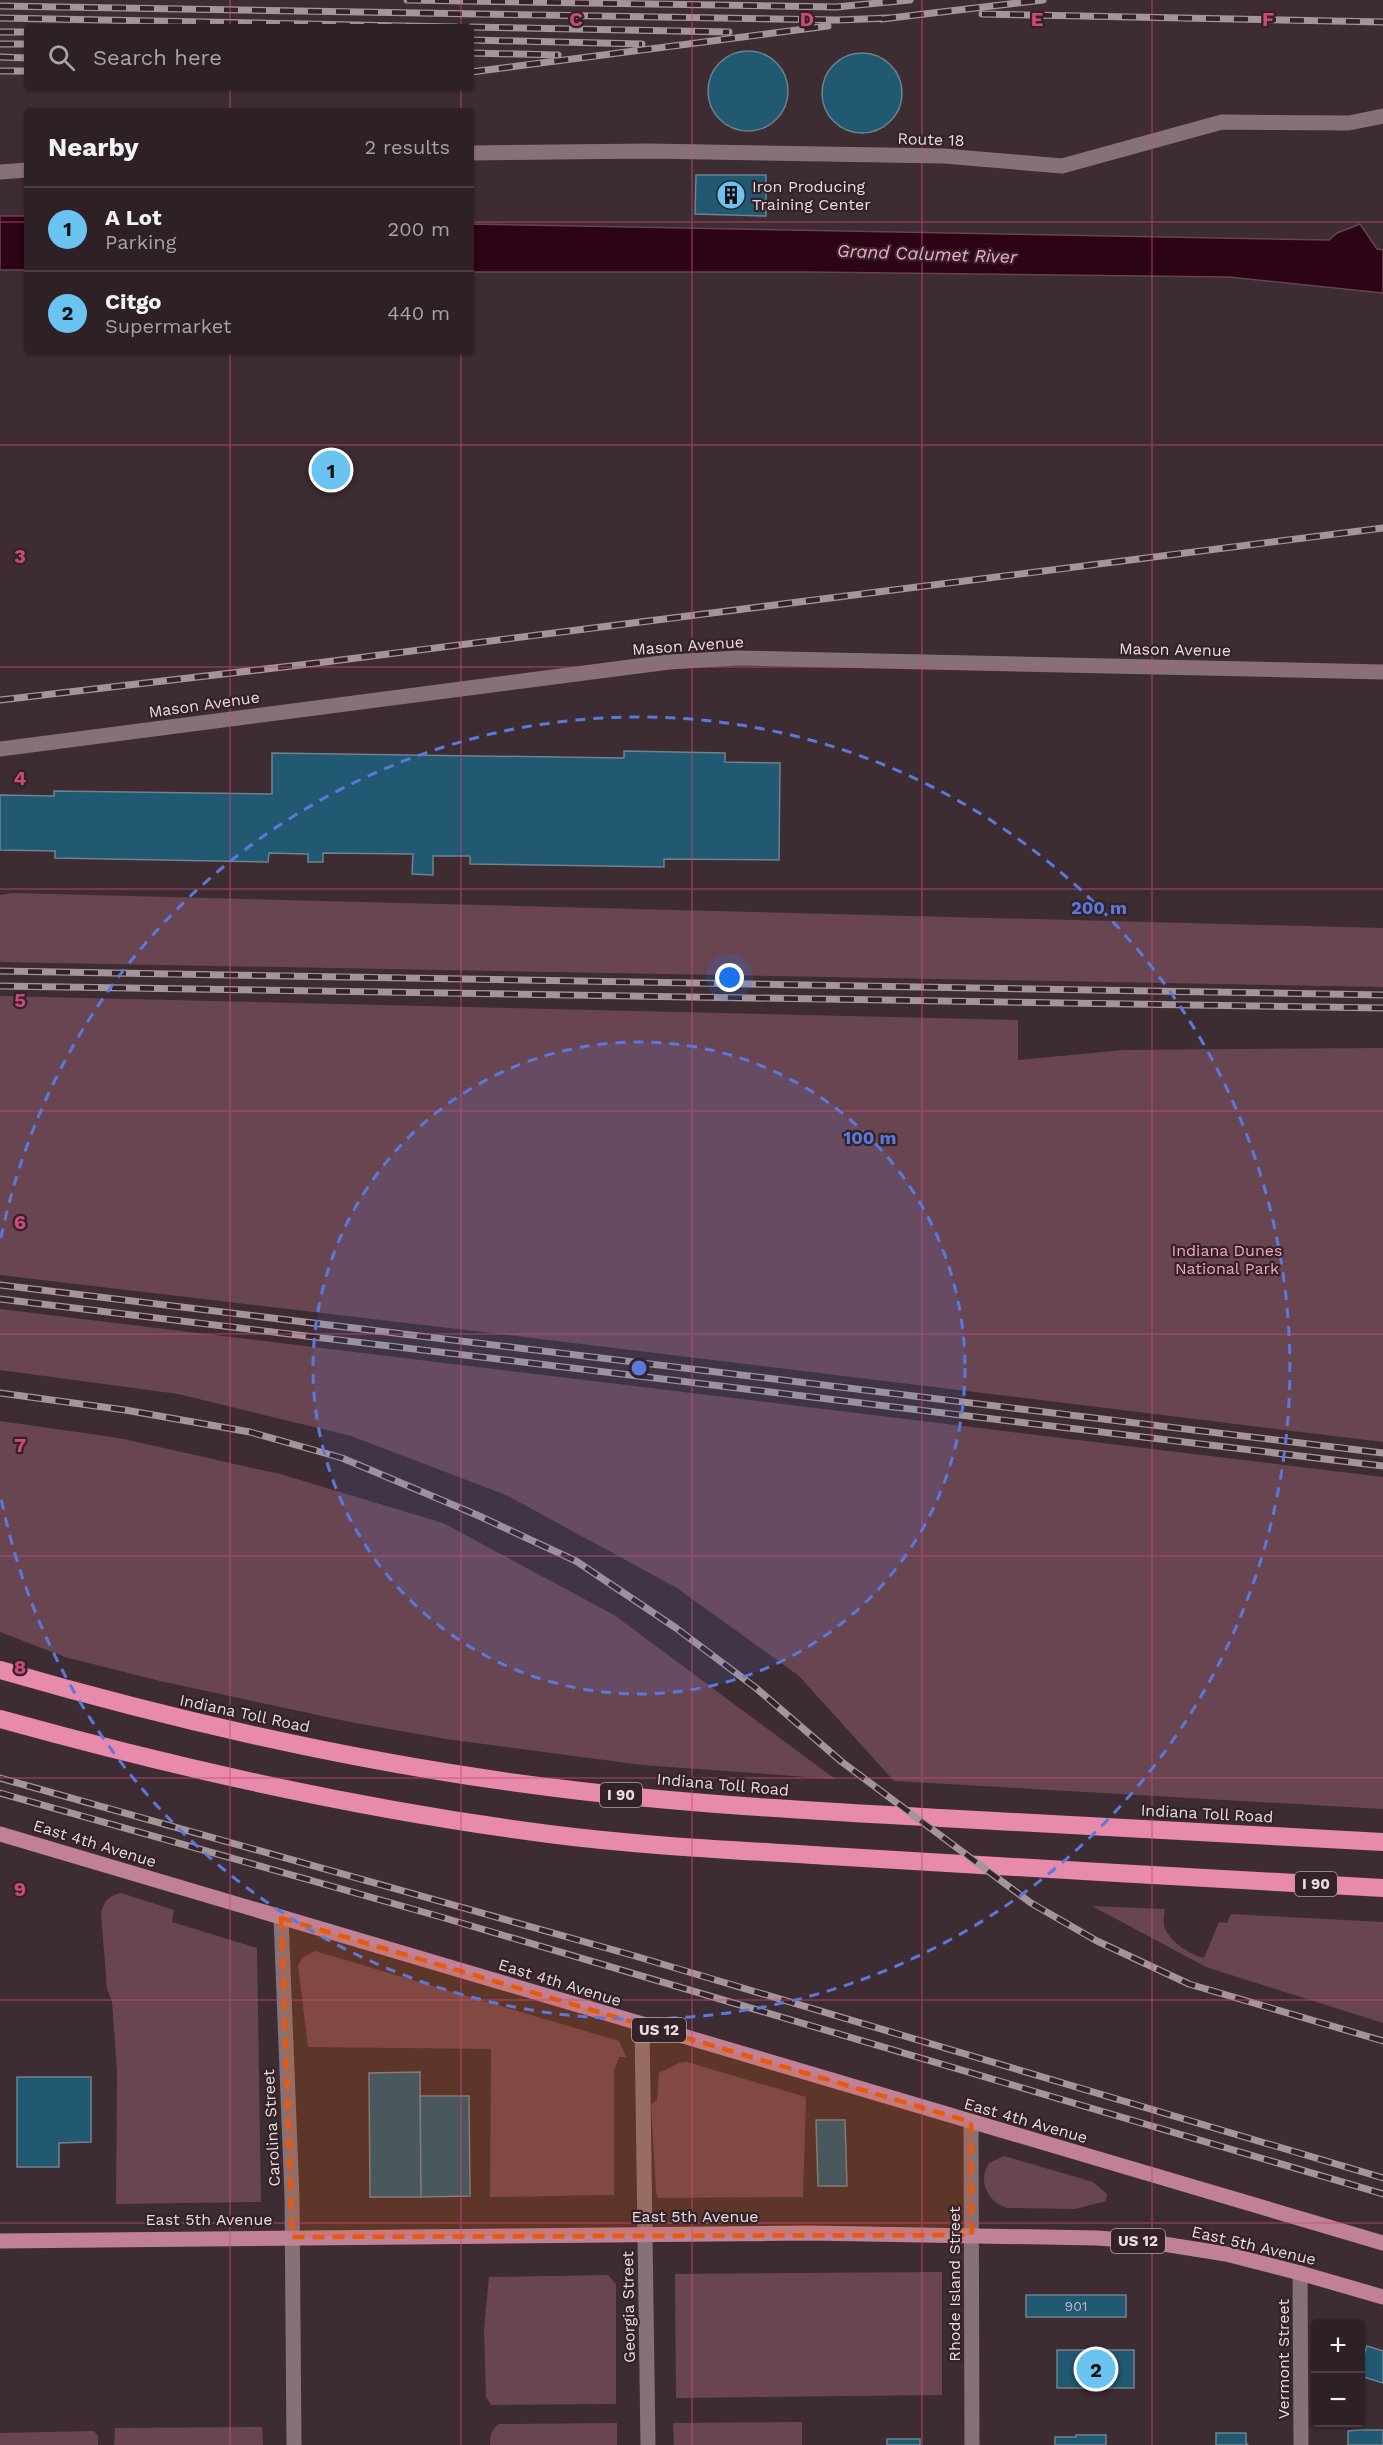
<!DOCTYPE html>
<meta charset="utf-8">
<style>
body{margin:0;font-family:"Work Sans",sans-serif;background:#36292d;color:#f1f3f6}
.controls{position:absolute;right:18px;bottom:18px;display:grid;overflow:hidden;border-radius:6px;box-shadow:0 2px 4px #0004}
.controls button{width:54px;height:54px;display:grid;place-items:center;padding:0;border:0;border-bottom:2px solid #493e42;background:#2e2125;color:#f1f3f6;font:30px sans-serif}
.you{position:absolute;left:730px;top:978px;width:21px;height:21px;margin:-15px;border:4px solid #fff;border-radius:50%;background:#1a73e8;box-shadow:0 0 0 9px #1a73e833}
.badge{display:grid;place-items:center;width:39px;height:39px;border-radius:50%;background:#6ac3f1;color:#111;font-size:20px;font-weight:700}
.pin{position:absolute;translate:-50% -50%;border:3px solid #fff;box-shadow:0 2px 6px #0006}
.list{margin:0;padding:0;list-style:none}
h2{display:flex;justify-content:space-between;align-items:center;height:78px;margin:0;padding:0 24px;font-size:26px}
h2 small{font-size:20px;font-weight:400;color:#a7a3a7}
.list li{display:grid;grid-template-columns:39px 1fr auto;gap:18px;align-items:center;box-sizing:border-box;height:84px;padding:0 24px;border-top:2px solid #493e42}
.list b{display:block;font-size:22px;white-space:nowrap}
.list p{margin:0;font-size:20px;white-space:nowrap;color:#a7a3a7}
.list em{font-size:20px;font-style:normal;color:#a7a3a7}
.icon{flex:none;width:33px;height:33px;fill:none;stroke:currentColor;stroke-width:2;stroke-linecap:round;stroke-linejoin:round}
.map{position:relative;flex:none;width:1383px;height:2445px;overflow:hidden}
.search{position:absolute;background:#2e2125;box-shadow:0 2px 4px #0004;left:24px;top:24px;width:450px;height:66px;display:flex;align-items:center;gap:15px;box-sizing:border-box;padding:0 21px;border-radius:6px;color:#a7a3a7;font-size:22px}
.panel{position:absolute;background:#2e2125;box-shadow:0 2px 4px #0004;left:24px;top:108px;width:450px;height:246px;border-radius:6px}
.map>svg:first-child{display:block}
.green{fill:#694551}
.water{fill:#2d0316;stroke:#654452;stroke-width:1.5}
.building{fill:#215872;stroke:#6f828d;stroke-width:1.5}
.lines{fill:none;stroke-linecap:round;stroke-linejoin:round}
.minor{stroke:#867177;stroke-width:15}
.primary{stroke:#c08096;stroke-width:15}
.motorway{stroke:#e78aab;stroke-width:18}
.rail-casing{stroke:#a39599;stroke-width:7}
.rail{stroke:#332228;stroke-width:4.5;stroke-dasharray:14;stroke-linecap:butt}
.marked{fill:#e8590c;fill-opacity:0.2;stroke:#e8590c;stroke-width:4.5;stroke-dasharray:12 8;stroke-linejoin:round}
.grid{fill:none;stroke:#cc497c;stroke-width:1.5;stroke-opacity:0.55}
.ring{fill:none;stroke:#5a79da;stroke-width:3;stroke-dasharray:10 8}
.labels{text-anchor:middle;stroke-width:4.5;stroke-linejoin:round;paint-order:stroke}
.number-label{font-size:14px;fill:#b6bbc4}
.shield{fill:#332228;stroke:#b2a4a8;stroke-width:1.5}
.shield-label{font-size:15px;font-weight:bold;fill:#e8dcdf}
.street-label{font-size:16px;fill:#e8dcdf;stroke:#332228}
.poi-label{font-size:16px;fill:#e8dcdf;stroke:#332228;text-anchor:start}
.park-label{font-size:16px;fill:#f6a5c0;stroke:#332228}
.water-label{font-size:18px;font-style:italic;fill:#f8a6c2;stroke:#332228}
.grid-label{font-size:20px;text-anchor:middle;font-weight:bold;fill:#cc497c;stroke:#332228;stroke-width:4.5;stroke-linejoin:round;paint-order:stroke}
.centre{fill:#5a79da;stroke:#332228;stroke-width:3}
.ring-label{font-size:18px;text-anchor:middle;font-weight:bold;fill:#5a79da;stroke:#332228;stroke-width:4.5;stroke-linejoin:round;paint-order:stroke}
</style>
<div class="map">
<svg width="1383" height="2445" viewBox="0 0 1383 2445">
<rect width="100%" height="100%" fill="#3d2c31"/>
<!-- green -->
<path class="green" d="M13,893L1383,928V987L0,962V895Z
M0,996L1018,1020V1060L1124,1050L1383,1048V1442L508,1335L0,1275Z
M0,1309L1383,1477V1809L894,1781L799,1676L677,1588L506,1495L351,1436L178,1394L0,1370Z
M0,1421L119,1438L280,1474L443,1523L614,1615L835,1779L642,1765L446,1739L350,1722L160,1681L65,1657L0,1632Z
M121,1893L174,1910L172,1922L257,1948L261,2202L116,2204L117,2071L112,2002L107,1989L101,1913C104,1901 108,1896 121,1893Z
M1092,1906L1165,1909C1164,1915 1163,1924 1165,1929C1172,1943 1189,1954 1204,1958L1219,1922L1227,1923L1231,1914L1383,1922V2023L1206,1967Z
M315,1951L619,2041L626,2057H619L614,2071V2195L490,2197L491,2049L308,2047L298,1965L303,1957Z
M687,2062L806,2097L803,2197L658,2198L656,2192L651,2104L657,2100L659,2073L679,2063Z
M1004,2156L1093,2182L1107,2194L1106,2201L1075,2209L1008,2208C988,2203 977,2181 989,2163Z
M942,2272V2395L676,2398L675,2274Z
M608,2275L616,2284V2404L491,2405L486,2397L484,2329L489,2277Z
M802,2422V2445H674L673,2423Z
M617,2423V2445H490C490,2435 491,2430 499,2424Z
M262,2427L263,2445H114L115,2428Z
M94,2431L98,2436V2445H0V2433Z"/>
<!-- water -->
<path class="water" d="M0,216H27V270H0Z
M471,224L1329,240L1337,233L1360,224L1377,249L1383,250V293L1229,277L809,272H471Z"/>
<!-- building -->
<path class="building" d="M708 91a40 40 0 1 1 80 0a40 40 0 1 1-80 0Z
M822 93a40 40 0 1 1 80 0a40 40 0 1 1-80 0Z
M696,175H766V216L695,214Z
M624,751L725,753V762L780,763L779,860L664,859V867L470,864V856H433V875L412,874L413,854L323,853V862H308V854L269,853L268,862L55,858V851L0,850V795L54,796V791L272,794V753L624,758Z
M420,2072L421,2197H370L369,2073Z
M17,2077H91V2142L59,2143V2167H17Z
M420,2096H469L470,2196L421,2197Z
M816,2120H845L847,2186H818Z
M1026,2295H1126V2317H1026Z
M1367,2346L1383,2351V2383L1360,2376V2367Z
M1057,2350H1134V2388H1057Z
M1359,2430H1383V2445H1348V2431Z
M1216,2433H1246V2443L1248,2445H1216Z
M1076,2435H1106V2445H1055V2437H1076Z
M887,2439H920V2445H887Z"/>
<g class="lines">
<!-- minor -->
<path class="minor" d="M471,153L650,151L944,156L1062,166L1222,122L1349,123L1383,116
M0,172L27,170
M0,749L669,662L737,658L1383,672
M281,1918L292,2197L294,2445
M642,2025L648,2445
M971,2122L972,2445
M1300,2273L1301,2445"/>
<!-- primary -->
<path class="primary" d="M0,1834L1383,2243
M0,2241L809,2233L1097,2238L1151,2242L1226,2254L1300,2273L1383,2297"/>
<!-- motorway -->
<path class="motorway" d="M0,1670C183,1723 367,1765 556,1788C684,1804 813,1811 941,1818C1088,1826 1236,1834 1383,1842
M0,1719C180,1769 363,1810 549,1834C642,1846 736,1850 829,1856C1014,1868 1198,1877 1383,1888"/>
<!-- rail casing -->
<g class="rail-casing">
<path id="rail" d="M407,0L836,7L910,0
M0,6L838,20L889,18
M982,14L1383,22
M0,18L456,27
M882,19L1043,0
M471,27L729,32
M0,32H27
M471,40L642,44
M0,44H27
M471,53L558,55
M0,57L27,58
M0,71H27
M471,72L828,26
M0,700L317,663L1383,528
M0,971L1383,995
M0,986L1383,1008
M0,1285L1383,1453
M0,1299L1383,1466
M0,1393L125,1410L250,1432L342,1458L477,1515L576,1561L676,1628L756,1688L842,1762L1031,1903L1097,1941L1189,1984L1383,2041
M0,1778L635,1956L1383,2178
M0,1793L441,1917L1383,2194"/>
</g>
<!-- rail -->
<use href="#rail" class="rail"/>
</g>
<!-- marked area -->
<path class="marked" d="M281,1918L971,2122L972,2235L292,2237Z"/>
<!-- grid -->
<path class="grid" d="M230,0V27M461,0V27M692,0V2445M922,0V2445M1152,0V2445M230,87V111M461,87V111M0,222H27M471,222H1383M230,351V2445M461,351V2445M0,445H1383M0,667H1383M0,889H1383M0,1111H1383M0,1334H1383M0,1556H1383M0,1778H1383M0,2000H1383M0,2223H1383"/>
<!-- distance rings -->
<circle cx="639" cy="1368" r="326" fill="#5a79da" fill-opacity=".12"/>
<g class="ring">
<circle cx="639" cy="1368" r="326"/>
<path d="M1 1238A651 651 0 1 1 1 1498"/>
</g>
<!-- icons -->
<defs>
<g id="building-disc" transform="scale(1.5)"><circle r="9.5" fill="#6ac3f1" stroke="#332228"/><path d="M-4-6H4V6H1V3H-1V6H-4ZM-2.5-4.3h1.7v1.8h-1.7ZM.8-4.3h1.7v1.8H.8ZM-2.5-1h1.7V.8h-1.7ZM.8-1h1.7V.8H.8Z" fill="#111"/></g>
</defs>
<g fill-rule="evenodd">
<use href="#building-disc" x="731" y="195"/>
</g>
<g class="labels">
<!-- number labels -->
<g class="number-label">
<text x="1076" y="2311">901</text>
</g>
<!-- shield labels -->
<g class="shield">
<rect x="600" y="1783" width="42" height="24" rx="4.5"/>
<rect x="1295" y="1872" width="42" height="24" rx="4.5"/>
<rect x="632" y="2018" width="54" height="24" rx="4.5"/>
<rect x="1111" y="2229" width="54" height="24" rx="4.5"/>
</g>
<g class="shield-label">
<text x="621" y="1800">I 90</text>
<text x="1316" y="1889">I 90</text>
<text x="659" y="2035">US 12</text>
<text x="1138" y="2246">US 12</text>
</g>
<!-- street labels -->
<g class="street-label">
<text transform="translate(931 139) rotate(2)" y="6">Route 18</text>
<text transform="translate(688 645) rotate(-4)" y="6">Mason Avenue</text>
<text transform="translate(1175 649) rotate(1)" y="6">Mason Avenue</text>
<text transform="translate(204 704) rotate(-8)" y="6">Mason Avenue</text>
<text transform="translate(245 1713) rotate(12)" y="6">Indiana Toll Road</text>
<text transform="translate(723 1784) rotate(5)" y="6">Indiana Toll Road</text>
<text transform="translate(1207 1813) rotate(3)" y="6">Indiana Toll Road</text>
<text transform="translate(95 1843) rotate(17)" y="6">East 4th Avenue</text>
<text transform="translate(560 1982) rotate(17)" y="6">East 4th Avenue</text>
<text transform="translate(1026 2120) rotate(16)" y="6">East 4th Avenue</text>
<text transform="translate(271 2128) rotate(-93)" y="6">Carolina Street</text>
<text x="695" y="2222">East 5th Avenue</text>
<text x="209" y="2225">East 5th Avenue</text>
<text transform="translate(1254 2245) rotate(13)" y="6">East 5th Avenue</text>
<text transform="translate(954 2284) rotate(-90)" y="6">Rhode Island Street</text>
<text transform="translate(628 2307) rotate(-91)" y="6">Georgia Street</text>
<text transform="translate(1283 2359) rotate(-90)" y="6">Vermont Street</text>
</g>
<!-- poi labels -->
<g class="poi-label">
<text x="752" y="192">Iron Producing<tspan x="752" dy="18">Training Center</tspan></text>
</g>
<!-- park labels -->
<g class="park-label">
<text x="1227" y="1256">Indiana Dunes<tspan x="1227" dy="18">National Park</tspan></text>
</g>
<!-- water labels -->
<g class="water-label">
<text transform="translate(927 254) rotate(2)" y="6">Grand Calumet River</text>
</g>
</g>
<g class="grid-label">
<text x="576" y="26">C</text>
<text x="807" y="26">D</text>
<text x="1037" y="26">E</text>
<text x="1268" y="26">F</text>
<text x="20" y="563">3</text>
<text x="20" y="785">4</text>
<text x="20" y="1007">5</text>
<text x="20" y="1229">6</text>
<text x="20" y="1452">7</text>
<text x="20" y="1674">8</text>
<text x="20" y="1896">9</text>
</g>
<circle cx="639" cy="1368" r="9" class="centre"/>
<g class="ring-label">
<text x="1099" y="914">200 m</text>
<text x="870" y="1144">100 m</text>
</g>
</svg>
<div class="controls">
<button>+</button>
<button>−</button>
</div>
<div class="you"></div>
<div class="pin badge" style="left:331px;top:470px">1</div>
<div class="pin badge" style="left:1096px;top:2369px">2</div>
<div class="search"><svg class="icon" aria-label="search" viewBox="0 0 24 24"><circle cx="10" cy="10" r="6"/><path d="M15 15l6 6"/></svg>Search here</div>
<section class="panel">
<h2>Nearby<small>2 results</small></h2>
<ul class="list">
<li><span class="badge">1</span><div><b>A Lot</b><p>Parking</p></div><em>200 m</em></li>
<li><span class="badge">2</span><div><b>Citgo</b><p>Supermarket</p></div><em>440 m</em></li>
</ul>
</section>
</div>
